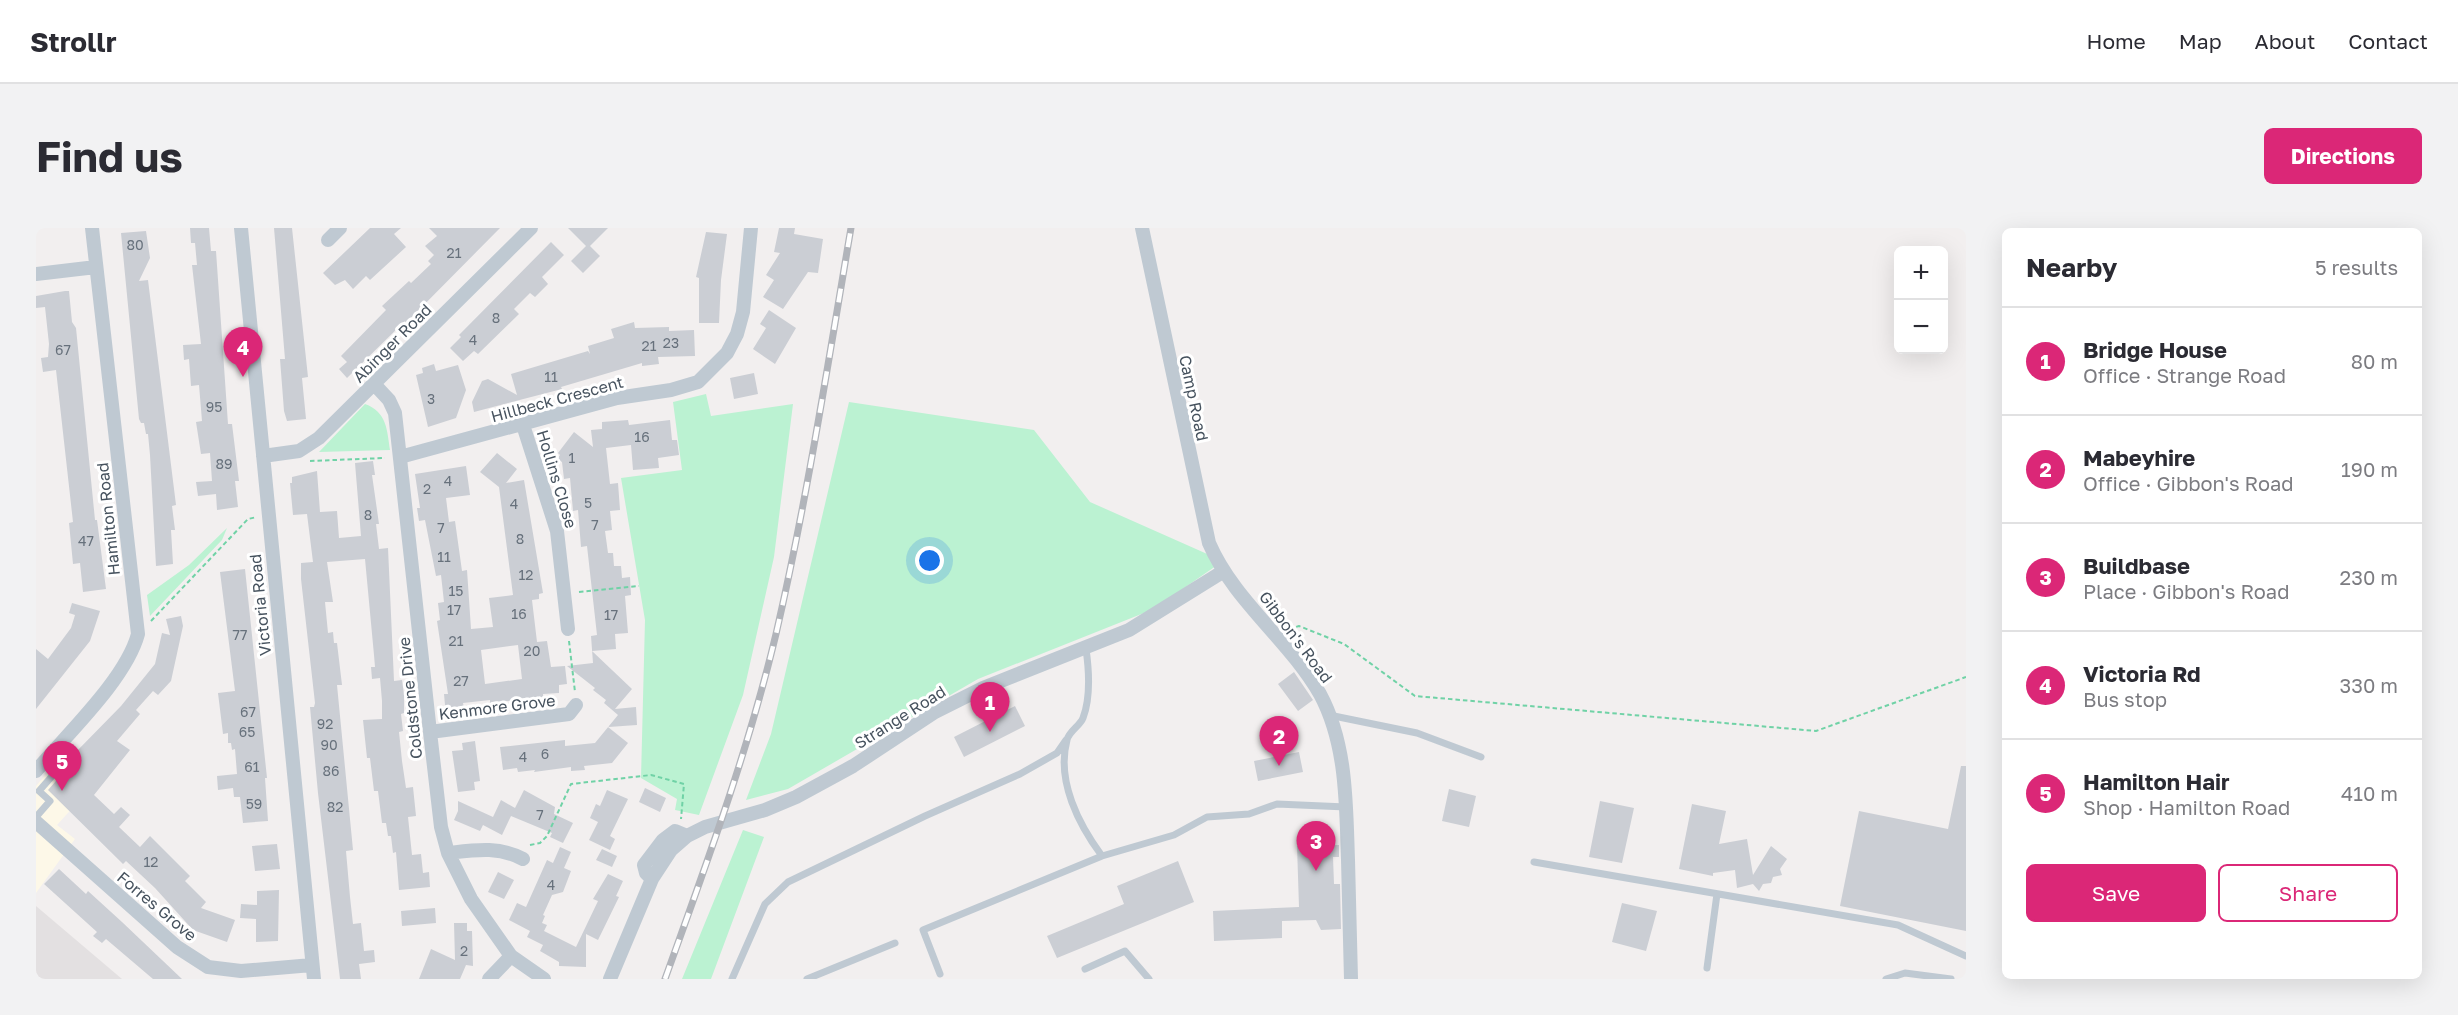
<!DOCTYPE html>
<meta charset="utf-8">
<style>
body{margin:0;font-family:"Golos Text",sans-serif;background:#f2f2f3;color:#2b2b33}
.controls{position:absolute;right:18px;top:18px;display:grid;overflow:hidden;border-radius:9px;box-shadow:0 6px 24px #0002}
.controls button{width:54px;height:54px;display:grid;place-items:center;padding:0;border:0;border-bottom:2px solid #e1e1e2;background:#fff;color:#2b2b33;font:30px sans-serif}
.you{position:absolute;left:894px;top:333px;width:21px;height:21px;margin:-15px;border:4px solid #fff;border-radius:50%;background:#1a73e8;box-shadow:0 0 0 9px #1a73e833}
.badge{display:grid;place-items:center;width:39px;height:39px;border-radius:50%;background:#db2777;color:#fff;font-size:20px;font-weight:700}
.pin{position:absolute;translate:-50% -50px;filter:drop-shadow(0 2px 3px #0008)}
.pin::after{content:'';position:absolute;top:32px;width:21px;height:18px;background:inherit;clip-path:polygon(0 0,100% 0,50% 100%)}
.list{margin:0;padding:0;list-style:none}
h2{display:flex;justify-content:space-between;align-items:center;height:78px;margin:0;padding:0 24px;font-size:26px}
h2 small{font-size:20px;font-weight:400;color:#7c7c81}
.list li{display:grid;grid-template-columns:39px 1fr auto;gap:18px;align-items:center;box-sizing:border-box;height:108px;padding:0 24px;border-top:2px solid #e1e1e2}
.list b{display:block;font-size:22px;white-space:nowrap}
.list p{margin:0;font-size:20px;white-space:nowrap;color:#7c7c81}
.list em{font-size:20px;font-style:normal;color:#7c7c81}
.actions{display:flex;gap:12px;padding:18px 24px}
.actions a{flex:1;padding:14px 0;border:2px solid #db2777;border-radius:9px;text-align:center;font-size:21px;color:#db2777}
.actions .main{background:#db2777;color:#fff}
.map{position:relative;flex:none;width:1930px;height:751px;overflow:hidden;border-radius:9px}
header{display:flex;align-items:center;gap:36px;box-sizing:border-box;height:84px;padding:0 30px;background:#fff;border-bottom:2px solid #e1e1e2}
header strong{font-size:28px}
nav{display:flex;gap:33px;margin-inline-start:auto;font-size:21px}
.intro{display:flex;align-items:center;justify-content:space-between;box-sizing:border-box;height:144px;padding:0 36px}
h1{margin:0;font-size:42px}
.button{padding:15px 27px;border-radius:9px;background:#db2777;color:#fff;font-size:21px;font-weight:700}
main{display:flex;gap:36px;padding:0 36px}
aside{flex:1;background:#fff;border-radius:9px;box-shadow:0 6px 24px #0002}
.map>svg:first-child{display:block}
.commercial{fill:#fdf8e8}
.education{fill:#e3e0e1}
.green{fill:#bbf2d2}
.building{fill:#cbced4;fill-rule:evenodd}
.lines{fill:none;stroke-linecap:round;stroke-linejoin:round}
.path{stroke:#70d2a6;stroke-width:2;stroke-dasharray:4.5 3;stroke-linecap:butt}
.lane{stroke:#bfc9d2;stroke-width:7}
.street{stroke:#bfc9d2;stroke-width:14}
.rail-casing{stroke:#b1b4ba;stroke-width:7}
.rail{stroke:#fff;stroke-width:4.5;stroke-dasharray:14;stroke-linecap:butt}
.labels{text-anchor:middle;stroke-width:6;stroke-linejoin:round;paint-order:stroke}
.number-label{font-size:14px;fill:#67717c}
.street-label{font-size:16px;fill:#46525e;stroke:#fff}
</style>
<header>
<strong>Strollr</strong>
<nav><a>Home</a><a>Map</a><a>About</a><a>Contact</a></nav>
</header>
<div class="intro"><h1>Find us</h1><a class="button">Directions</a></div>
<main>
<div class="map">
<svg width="1930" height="751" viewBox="0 0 1930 751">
<rect width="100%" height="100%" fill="#f2efef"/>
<!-- commercial -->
<path class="commercial" d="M31,522L61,553L21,597L39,611L0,665V558Z"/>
<!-- education -->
<path class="education" d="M0,678L86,751H0Z"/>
<!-- green -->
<path class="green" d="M670,166L675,188L757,176L738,329L707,467L663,587L639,582L641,571L605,550L609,392L585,250L646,242L637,174Z
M813,174L998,202L1054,274L1187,333L1118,381L942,451L752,561L710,572L735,506Z
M329,176C351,184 351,202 354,222L283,224Z
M191,300L186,312L114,388L111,367L153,337Z
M707,602L728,609L675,751H646Z"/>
<!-- building -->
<path class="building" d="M154,0H173L175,23H180L192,196H196L203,253H199L202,279L181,282L180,266L162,268L160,254L176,253L174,225L165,226L160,194L166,193L163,157L155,158L153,131L148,132L147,117L165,116L156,37H161L159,15H155Z
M238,0H256L272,149L266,150L270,191L251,193L248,183L244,131H249Z
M334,0H365L358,6L370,19L334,52L330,48L317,61L309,52L299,57L287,45Z
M393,0H464L370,95L369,93L311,150L303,141L311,134L305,128L350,82L346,78L373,53L375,55L395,36L392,33L398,27L389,18L401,8Z
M532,0H572L554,18L564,28L547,45L535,33L550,18Z
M743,0H759L758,6L787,11L782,45L772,44L747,81L727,69L738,52L730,47L744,25L738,24Z
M110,3L114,30L103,53L112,52L140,277L136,278L139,302H135L137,336L120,338L114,227L112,206H110L108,195H105L103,191L85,5Z
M670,4L691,6L685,52L683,95H663V50L660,49Z
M515,14L528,27L506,49L512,56L499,69L494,65L478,81L483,86L442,126L438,123L427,133L414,120L425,109L423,107Z
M29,63H33L36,94L40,100L59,292H61L70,361L47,364L44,335L37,336L33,295L37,294L20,142L7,144L5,130L12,129L13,116L9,79L0,80V68Z
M733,82L760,100L739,136L717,121L730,100L724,96Z
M598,94L599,100L633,99V103L658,102L659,128L622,129L623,136L606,138V135L525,159L526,161L438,184L436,174L446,153L452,151L481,167L475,146L552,123L554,126L552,118L578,110L575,101Z
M398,136L400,143L422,137L430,162L420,190L392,199L380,147L387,145L386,140Z
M718,145L722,166L698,171L694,150Z
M592,192L593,197L634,192L636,212H641L643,227L622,230L623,240L597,242L595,217L570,220L574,256L582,255L584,282L574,283L576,302L569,303L572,325H577L578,338H585L586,350L594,349L595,367L589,368L592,405L579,406L580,421L556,423L596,461L579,481L600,479L601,497L572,499L592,515L576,535L548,538L549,542L535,543V539L498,544L499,542L482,544L481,540L467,542L464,519L529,512V518L559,515L582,487L568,475L570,472L557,462L559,460L531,438L557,435L555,408L561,407L551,318L545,319L542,282L537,283L534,250L528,251L526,234L521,231L524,227L522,225L538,204L557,219L555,202L566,201V194Z
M461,225L481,241L470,255L488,252L507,365L503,366V371L496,372L501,414L511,413L515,439L529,438L531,456L523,457V465L507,466V469L454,475V472L427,475L429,486L410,488L408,466H412L401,393L404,392L402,375L408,374L405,347L400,348L389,292L383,293L381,280H384L379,246L430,238L434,267L410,270L413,294L419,293L426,343L431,342L435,401L457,399L453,370L477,367L463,259L444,244ZM482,417L486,451L449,456L445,422Z
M337,233L339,247H336L343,296H340L343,321L352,320L358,453L366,452L368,467V485L365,486L367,503L363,504L366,533L370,560L377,559L380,588L372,589L376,627L385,626L387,645L393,644L394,659L363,662L360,624L357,625L355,608H352L350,595H346L342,563H338L334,530H331L327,492L346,491V473L344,450L336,451L335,439H339L338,427L329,331L291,334L297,374H289L292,405L297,404L298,415H301L306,457H301L317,622L310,623L314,669L317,696L325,695L328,723L338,722L339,734L323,736L325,751H304L282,565L274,479H278L279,475L265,351V335L277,334L271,286L257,287L254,255H256V249L281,243L284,284L301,283L303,310L325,308L319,235Z
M209,341L231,550H229L232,593L207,595L204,569H198L197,560L182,562L181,548L201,546L199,521L196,522L195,515H192V505L187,506L182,465L199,463L184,344Z
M36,375L64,383L54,413L0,481V421L12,431L35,400L39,387L33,385Z
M145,388L147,398L135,453L122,467L117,463L100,482L104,486L81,513L94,522L58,567L78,586L85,579L94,587L83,599L104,619L114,608L154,648L149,653L170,674L165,680L199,692L191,714L157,702L119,660L90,633L87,636L12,562L42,528L39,525L85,478L119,436L126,405L134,407L130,391Z
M1258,444L1277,472L1262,483L1242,456Z
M979,478L989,498L928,529L918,509Z
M439,513L444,553L438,554L439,562L422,564L416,523L427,522L426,515Z
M1263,524L1267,544L1222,553L1218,533Z
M1925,538H1930V703L1804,678L1823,583L1912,601Z
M609,560L630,570L624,584L603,574Z
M1413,561L1440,568L1433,599L1406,593Z
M488,562L519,579L518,586L537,595L527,615L514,609L516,605L475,588L466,607L447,597L444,603L418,592L422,583V573L457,589L465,572L479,580Z
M571,562L592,571L574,608L579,611L574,622L553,612L562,594L554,590L560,576L564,578Z
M1564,573L1598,580L1586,635L1553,629Z
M1656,576L1690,583L1683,616L1711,611L1717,647L1735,618L1751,631L1744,641L1746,647L1737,649L1735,655L1727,656L1723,663L1717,656L1701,660L1699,642L1677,645V648L1643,641Z
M241,616L244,641L219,643L216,618Z
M1303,617V629H1297L1298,656H1304L1305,701L1285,702L1280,692L1246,693V710L1178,713L1177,683L1263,679L1261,618Z
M524,619L535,624L528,640L535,643L527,664L516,667L507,687L509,688L506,695L511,697L508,703L540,719L562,673L557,671L572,646L587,653L580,668L583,669L562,712L550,706V739L523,738V734L504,723L507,717L491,709L494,703L473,692L481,675L490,679L511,632L517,635Z
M566,621L581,628L576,639L560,632Z
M1142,633L1158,674L1021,730L1011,708L1088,676L1081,658Z
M23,641L50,666L52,663L86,694L146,751H117L70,711L66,715L57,708L61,704L8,656Z
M462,644L478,652L468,671L452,664Z
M243,662L242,713L220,714V691L204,690L205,676L221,677V663Z
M1586,675L1621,683L1610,723L1576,714Z
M399,680L400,695L366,698L365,683Z
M418,695H431V703H436L437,738L430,737L424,751H383L395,721L419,732Z"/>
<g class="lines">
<!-- path -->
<path class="path" d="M274,233L349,230
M543,364L603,358
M115,393L212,291L221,289
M1253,401L1263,398L1308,416L1379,468L1780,503L1930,449
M533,413L539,464
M494,617L504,615L511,608L535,556L615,547L648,556L645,591"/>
<!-- lane -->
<path class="lane" d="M1050,421C1053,442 1055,469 1047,490C1044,498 1033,503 1031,512C1020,553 1043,597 1066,628L1138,607L1171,589L1213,586L1241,576L1310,579
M1293,487L1381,505L1445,529
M0,589L14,573L3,563L32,530L20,519
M1498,634L1862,697L1930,728
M1671,740L1681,666
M1049,741L1089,723L1113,751
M904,746L887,702L1066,628
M696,751L729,676L752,654L889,588L984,546L1021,525L1030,512
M771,751L859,715
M1850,751L1869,745L1915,751"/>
<!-- street -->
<path class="street" d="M205,0L278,751
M1106,0L1173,315C1198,373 1253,412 1284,466C1311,516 1310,576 1312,632C1313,672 1314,711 1315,751
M292,12L304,0
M0,46L60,39
M339,157L353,172L359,185L394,504L405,599L412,625L435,671L475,728L508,751
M487,197L521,303L532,401
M227,228L263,223L283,210L495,0
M364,229L581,170L635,162L662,154L691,125L701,106L707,84L715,0
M394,504L533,486L540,477
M0,543C31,506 90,451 102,406L56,0
M0,594L141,719L172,739L205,743L276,737
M412,625C439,622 463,618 487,631
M616,651L610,645L608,637L627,612L639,603L651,608
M453,751L475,728
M574,751L616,651L635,622L651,608L669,599L729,582L760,569L817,538L899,484L947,460L1093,402L1188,343"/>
<!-- rail casing -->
<g class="rail-casing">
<path id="rail" d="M629,751C670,637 712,524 740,406C771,272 792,135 815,0"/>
</g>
<!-- rail -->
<use href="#rail" class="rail"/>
</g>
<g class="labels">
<!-- number labels -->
<g class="number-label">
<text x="99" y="22">80</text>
<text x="418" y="30">21</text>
<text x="460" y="95">8</text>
<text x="437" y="117">4</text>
<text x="635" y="120">23</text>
<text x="613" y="123">21</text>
<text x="27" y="127">67</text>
<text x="515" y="154">11</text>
<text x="395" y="176">3</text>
<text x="178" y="184">95</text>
<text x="606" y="214">16</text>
<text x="536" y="235">1</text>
<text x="188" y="241">89</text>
<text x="412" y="258">4</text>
<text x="391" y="266">2</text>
<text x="552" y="280">5</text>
<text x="478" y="281">4</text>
<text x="332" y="292">8</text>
<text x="559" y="302">7</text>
<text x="405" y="305">7</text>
<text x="484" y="316">8</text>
<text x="50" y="318">47</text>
<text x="408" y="334">11</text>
<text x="490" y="352">12</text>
<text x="420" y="368">15</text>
<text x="418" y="387">17</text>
<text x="483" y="391">16</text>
<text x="575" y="392">17</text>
<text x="204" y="412">77</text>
<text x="420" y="418">21</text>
<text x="496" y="428">20</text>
<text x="425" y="458">27</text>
<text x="212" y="489">67</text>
<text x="289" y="501">92</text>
<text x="211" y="509">65</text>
<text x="293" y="522">90</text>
<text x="509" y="531">6</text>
<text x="487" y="534">4</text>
<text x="216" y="544">61</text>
<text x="295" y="548">86</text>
<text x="218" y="581">59</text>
<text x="299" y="584">82</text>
<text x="504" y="592">7</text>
<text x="115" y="639">12</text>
<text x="515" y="662">4</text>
<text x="428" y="728">2</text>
</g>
<!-- street labels -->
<g class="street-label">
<text transform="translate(356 115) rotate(-45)" y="6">Abinger Road</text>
<text transform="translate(1158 170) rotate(78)" y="6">Camp Road</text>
<text transform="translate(521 171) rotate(-15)" y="6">Hillbeck Crescent</text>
<text transform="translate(521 251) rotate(73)" y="6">Hollins Close</text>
<text transform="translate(72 291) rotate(-96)" y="6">Hamilton Road</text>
<text transform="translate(224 377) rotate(-96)" y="6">Victoria Road</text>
<text transform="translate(1260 409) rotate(53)" y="6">Gibbon's Road</text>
<text transform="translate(374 470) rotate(-96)" y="6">Coldstone Drive</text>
<text transform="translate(461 479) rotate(-7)" y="6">Kenmore Grove</text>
<text transform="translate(864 489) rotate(-32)" y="6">Strange Road</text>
<text transform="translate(121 678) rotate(40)" y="6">Forres Grove</text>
</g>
</g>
</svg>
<div class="controls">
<button>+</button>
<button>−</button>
</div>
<div class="you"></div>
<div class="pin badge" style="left:954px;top:504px">1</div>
<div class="pin badge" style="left:1243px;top:538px">2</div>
<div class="pin badge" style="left:1280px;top:643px">3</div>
<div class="pin badge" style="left:207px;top:149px">4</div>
<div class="pin badge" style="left:26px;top:563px">5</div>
</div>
<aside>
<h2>Nearby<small>5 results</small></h2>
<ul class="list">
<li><span class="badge">1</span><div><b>Bridge House</b><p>Office · Strange Road</p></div><em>80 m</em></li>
<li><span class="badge">2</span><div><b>Mabeyhire</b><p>Office · Gibbon's Road</p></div><em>190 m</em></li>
<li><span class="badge">3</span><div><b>Buildbase</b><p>Place · Gibbon's Road</p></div><em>230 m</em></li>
<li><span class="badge">4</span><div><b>Victoria Rd</b><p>Bus stop</p></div><em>330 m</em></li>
<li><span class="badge">5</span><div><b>Hamilton Hair</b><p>Shop · Hamilton Road</p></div><em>410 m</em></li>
</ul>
<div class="actions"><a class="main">Save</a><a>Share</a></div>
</aside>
</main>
